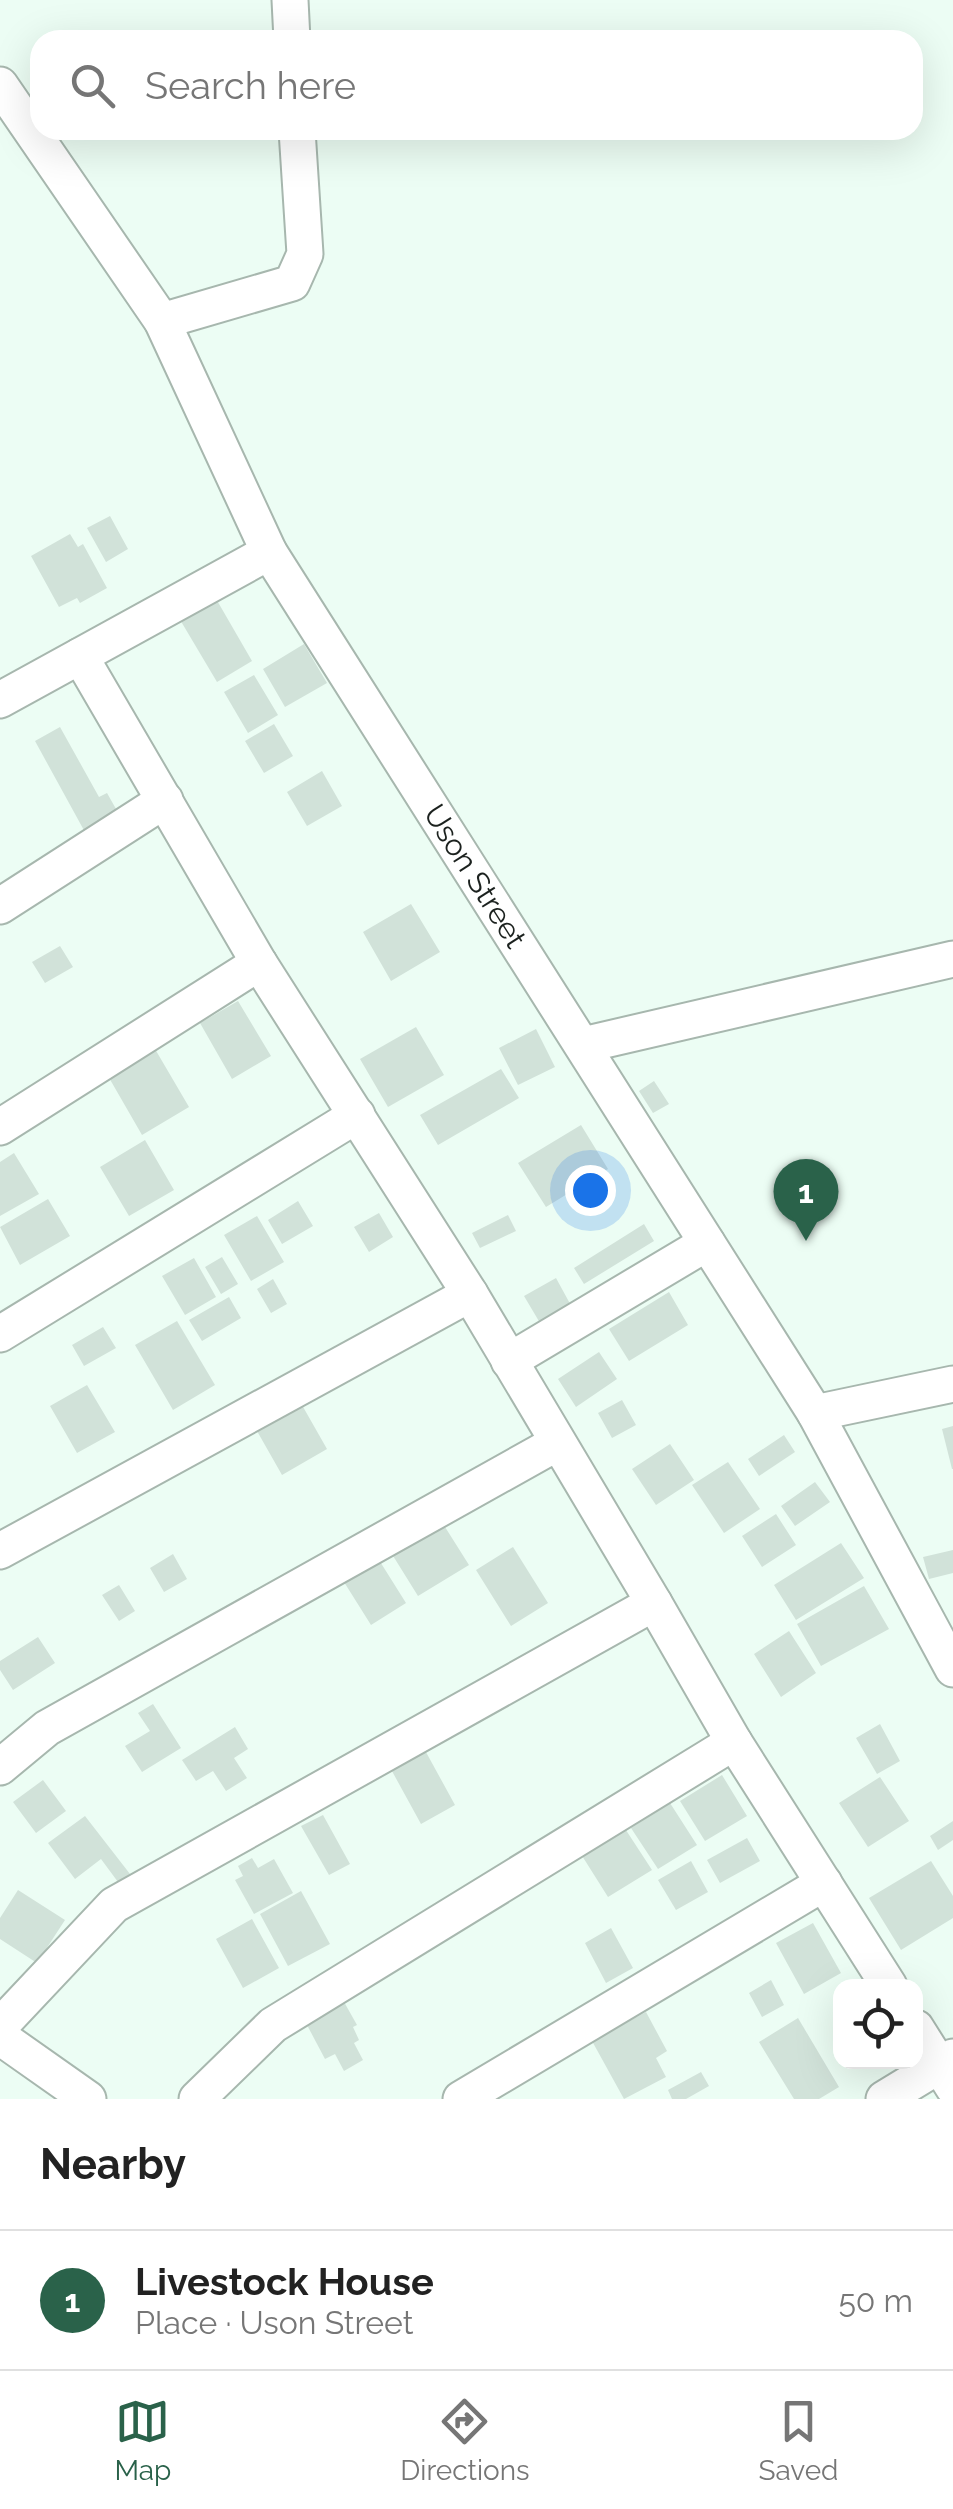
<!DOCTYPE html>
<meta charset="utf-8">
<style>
body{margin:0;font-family:Raleway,sans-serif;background:#f2f2f2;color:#222}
.controls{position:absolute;right:30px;bottom:30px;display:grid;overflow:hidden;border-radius:20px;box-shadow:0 10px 40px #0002}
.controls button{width:90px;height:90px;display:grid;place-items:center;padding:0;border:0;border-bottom:2px solid #e0e0e0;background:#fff;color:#222;font:50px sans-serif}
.you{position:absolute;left:590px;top:1190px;width:35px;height:35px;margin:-25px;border:8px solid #fff;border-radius:50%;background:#1a73e8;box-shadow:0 0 0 15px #1a73e833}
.badge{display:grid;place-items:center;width:65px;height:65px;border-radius:50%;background:#2a624a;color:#fff;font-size:32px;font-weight:700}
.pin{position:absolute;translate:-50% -82px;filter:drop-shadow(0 2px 5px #0008)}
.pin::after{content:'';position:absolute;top:52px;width:35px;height:30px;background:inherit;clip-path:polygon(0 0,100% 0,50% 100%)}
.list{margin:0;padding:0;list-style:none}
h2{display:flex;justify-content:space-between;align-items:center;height:130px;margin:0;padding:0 40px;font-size:42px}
h2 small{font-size:32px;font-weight:400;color:#767676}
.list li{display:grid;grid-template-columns:65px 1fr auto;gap:30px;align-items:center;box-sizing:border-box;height:140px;padding:0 40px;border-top:2px solid #e0e0e0}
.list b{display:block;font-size:38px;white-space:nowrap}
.list p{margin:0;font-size:32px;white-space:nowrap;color:#767676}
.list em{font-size:32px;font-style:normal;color:#767676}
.icon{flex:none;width:55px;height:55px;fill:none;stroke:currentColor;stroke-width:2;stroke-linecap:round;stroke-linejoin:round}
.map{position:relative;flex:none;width:953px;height:2099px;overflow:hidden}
.search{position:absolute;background:#fff;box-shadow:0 10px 40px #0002;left:30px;right:30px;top:30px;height:110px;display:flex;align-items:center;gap:25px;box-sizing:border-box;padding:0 35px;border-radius:30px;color:#767676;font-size:38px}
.sheet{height:270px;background:#fff}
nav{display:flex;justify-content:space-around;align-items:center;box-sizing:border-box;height:140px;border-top:2px solid #e0e0e0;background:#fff;font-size:28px;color:#767676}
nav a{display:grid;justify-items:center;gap:5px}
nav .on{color:#2a624a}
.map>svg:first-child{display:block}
.building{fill:#d1e2d9}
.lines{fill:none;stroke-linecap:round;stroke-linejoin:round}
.minor-casing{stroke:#a7b7ae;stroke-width:39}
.minor{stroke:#fff;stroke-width:35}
.labels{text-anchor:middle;stroke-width:9;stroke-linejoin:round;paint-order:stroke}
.street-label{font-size:30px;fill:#1b211e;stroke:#fff}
</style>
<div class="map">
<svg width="953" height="2099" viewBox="0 0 953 2099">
<rect width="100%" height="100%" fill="#ecfdf4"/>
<!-- building -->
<path class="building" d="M110,516L128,549L106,562L87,528Z
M70,534L78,547L83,544L107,588L80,603L77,598L59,607L31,556Z
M215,597L252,661L217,682L179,618Z
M304,644L327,683L285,707L263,669Z
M254,675L278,715L248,733L224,692Z
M274,724L293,756L264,773L245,741Z
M60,727L99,797L107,793L120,816L86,834L35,741Z
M322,771L342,806L307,826L287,792Z
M411,904L440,952L391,981L363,932Z
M60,946L73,967L45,983L32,962Z
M238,1001L271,1056L232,1079L200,1023Z
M416,1027L444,1075L388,1107L360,1059Z
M536,1029L555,1067L518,1085L499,1048Z
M155,1049L189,1107L142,1135L108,1076Z
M501,1069L519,1098L438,1145L420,1115Z
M654,1081L669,1104L653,1113L639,1091Z
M581,1125L608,1169L546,1207L518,1163Z
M145,1140L174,1190L129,1216L100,1167Z
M14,1153L39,1194L0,1216V1162Z
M48,1199L70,1236L20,1265L0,1227Z
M298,1201L313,1226L282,1244L268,1220Z
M379,1213L393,1237L369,1252L354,1227Z
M508,1215L516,1231L480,1248L472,1233Z
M257,1216L284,1262L251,1281L224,1235Z
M644,1224L654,1241L584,1284L574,1268Z
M222,1257L238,1284L221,1294L205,1267Z
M194,1258L216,1297L185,1315L162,1276Z
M556,1278L574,1311L543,1328L524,1296Z
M273,1279L287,1304L271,1313L257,1289Z
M669,1292L688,1325L629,1361L609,1329Z
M229,1297L241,1318L202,1341L189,1320Z
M177,1321L215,1385L173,1410L135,1345Z
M103,1327L116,1348L84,1366L72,1345Z
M599,1352L617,1379L576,1407L558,1379Z
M87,1385L115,1432L77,1453L50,1406Z
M294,1391L327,1449L282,1475L249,1417Z
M622,1400L636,1425L612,1438L598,1413Z
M953,1426V1469H952L942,1429Z
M784,1435L795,1452L759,1476L748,1459Z
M670,1444L694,1480L656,1505L632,1469Z
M728,1462L760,1509L724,1533L692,1485Z
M815,1482L830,1502L795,1526L781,1506Z
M776,1514L796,1545L762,1567L742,1536Z
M440,1519L469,1565L418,1596L390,1551Z
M841,1543L864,1578L796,1620L774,1585Z
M513,1547L548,1603L511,1626L476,1570Z
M953,1550V1573L929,1579L923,1557Z
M173,1554L187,1579L164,1592L150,1568Z
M379,1560L406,1603L371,1625L344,1582Z
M119,1585L135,1611L119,1621L102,1595Z
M864,1586L889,1629L821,1666L797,1624Z
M789,1631L816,1673L781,1697L754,1654Z
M38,1637L55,1663L13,1690L0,1670V1661Z
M153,1704L181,1748L142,1772L125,1746L150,1731L138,1713Z
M880,1724L900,1761L877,1774L856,1738Z
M235,1727L248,1749L234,1758L247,1778L226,1791L213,1771L196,1781L182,1760Z
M421,1743L455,1805L421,1824L387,1762Z
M722,1775L747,1816L705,1841L680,1801Z
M880,1777L909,1821L868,1847L839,1803Z
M43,1780L66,1811L36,1833L13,1802Z
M670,1803L697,1845L658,1869L631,1828Z
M323,1815L350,1864L329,1875L301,1826Z
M85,1816L130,1874L118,1882L101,1859L75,1879L48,1843Z
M953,1821V1840L938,1850L930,1836Z
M622,1824L652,1870L608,1897L579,1851Z
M747,1838L760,1861L720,1883L707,1860Z
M252,1858L258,1868L274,1859L293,1893L254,1914L235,1880L243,1876L238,1866Z
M691,1861L708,1892L676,1910L658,1880Z
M931,1861L953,1896V1918L901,1950L869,1898Z
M18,1890L65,1920L37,1963L0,1939V1918Z
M301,1891L330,1944L288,1966L260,1914Z
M252,1919L279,1968L243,1988L216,1939Z
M813,1923L841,1973L804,1994L776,1943Z
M611,1928L633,1968L606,1983L585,1943Z
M771,1980L784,2005L762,2017L749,1993Z
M339,1993L357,2025L353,2027L359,2040L354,2043L363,2060L344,2071L335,2054L325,2059L307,2025L325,2015L320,2004Z
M646,2012L667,2051L656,2058L666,2077L624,2099L592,2041Z
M798,2018L839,2087L819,2099H794L759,2042Z
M701,2072L709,2086L686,2099H672L668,2090Z"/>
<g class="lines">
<!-- minor casing -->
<g class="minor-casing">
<g id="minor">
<path d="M290,0L292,40"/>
<path id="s1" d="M0,85L162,321L269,552L815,1413L953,1669"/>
<path d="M162,321L292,283L305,254L297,130"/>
<path d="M80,656L259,963L470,1294L654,1603L734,1742L889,1986"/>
<path d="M0,700L269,552"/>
<path d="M0,906L165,800"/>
<path d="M583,1045L953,959"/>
<path d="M0,1127L259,963"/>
<path d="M0,1334L357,1115"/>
<path d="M509,1361L707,1243"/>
<path d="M815,1413L953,1384"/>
<path d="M0,1551L470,1294"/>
<path d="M0,1767L47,1728L557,1443"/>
<path d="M0,2026L114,1905L654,1603"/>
<path d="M916,2028L953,2087"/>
<path d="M0,2037L88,2099"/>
<path d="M197,2099L273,2025L734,1742"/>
<path d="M461,2099L824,1883"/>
<path d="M884,2099L953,2057"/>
</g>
</g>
<!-- minor -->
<use href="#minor" class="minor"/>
</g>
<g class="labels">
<!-- street labels -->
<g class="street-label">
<text dy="10" stroke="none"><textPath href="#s1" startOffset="925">Uson Street</textPath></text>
</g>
</g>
</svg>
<div class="controls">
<button><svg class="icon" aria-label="locate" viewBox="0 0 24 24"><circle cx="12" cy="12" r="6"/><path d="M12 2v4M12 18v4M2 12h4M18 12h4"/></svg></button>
</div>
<div class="you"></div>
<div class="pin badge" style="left:806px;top:1241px">1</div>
<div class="search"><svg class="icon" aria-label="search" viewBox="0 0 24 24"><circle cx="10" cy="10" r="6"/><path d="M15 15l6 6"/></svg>Search here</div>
</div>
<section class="sheet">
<h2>Nearby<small></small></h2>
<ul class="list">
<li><span class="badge">1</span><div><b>Livestock House</b><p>Place · Uson Street</p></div><em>50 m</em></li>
</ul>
</section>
<nav>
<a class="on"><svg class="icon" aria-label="map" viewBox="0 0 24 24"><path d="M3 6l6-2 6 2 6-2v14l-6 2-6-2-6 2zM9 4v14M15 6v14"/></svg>Map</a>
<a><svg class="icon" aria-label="directions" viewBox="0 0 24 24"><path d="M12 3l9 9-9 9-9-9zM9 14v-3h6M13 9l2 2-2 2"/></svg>Directions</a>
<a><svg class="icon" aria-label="saved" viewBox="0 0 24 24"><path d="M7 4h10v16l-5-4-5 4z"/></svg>Saved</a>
</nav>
